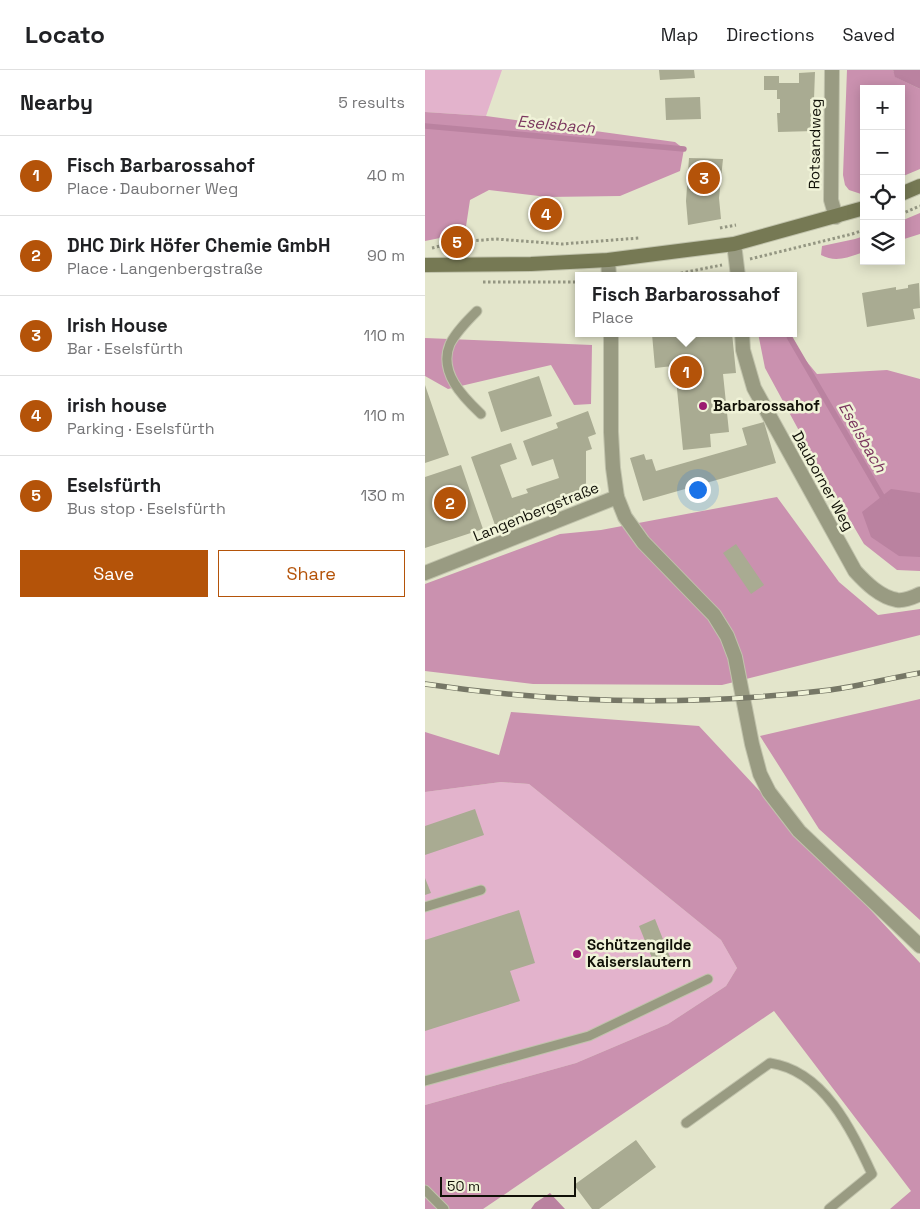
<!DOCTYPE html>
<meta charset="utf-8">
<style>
body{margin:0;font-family:"Space Grotesk",sans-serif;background:#f2f2f2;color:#202124}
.controls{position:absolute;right:15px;top:15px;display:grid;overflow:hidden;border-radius:0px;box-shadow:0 2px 12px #0003}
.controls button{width:45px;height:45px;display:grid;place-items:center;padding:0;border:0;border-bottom:1px solid #e0e0e0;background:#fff;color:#202124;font:25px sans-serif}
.scale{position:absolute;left:15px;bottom:12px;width:136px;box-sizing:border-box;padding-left:5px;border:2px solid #101007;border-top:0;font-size:14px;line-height:18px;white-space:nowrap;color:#101007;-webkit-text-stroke:4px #f0f3d8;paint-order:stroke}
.you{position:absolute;left:272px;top:419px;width:18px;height:18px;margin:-12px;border:4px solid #fff;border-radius:50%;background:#1a73e8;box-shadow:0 0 0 8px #1a73e833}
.badge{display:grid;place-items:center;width:32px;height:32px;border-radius:50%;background:#b45309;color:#fff;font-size:16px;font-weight:700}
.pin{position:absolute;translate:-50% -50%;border:2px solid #fff;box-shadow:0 1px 5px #0006}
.popup{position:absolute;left:150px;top:202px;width:222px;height:65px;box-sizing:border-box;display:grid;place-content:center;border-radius:0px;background:#fff;filter:drop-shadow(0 1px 4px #0005);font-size:16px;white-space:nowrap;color:#757577}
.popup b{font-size:19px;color:#202124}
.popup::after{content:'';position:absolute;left:50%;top:100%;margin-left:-10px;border:10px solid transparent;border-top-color:#fff}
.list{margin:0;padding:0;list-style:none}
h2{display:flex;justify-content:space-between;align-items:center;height:65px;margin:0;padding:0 20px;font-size:21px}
h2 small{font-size:16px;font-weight:400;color:#757577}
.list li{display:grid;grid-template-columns:32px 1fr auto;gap:15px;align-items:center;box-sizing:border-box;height:80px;padding:0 20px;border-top:1px solid #e0e0e0}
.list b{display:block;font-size:19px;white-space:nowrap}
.list p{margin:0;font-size:16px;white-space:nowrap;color:#757577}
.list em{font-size:16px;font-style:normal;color:#757577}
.actions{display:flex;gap:10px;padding:15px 20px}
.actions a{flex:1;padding:11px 0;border:1px solid #b45309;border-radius:0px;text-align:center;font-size:18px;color:#b45309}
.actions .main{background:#b45309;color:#fff}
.icon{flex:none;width:28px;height:28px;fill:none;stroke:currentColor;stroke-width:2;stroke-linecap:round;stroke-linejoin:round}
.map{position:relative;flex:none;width:495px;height:1139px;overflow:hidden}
header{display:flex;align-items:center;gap:30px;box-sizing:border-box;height:70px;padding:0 25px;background:#fff;border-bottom:1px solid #e0e0e0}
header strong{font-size:24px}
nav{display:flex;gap:28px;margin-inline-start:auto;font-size:18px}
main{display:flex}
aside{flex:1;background:#fff}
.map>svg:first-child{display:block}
.green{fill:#e3b3cc}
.forest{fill:#ca91af}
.water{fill:#ba82a0}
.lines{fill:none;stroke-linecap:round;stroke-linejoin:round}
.stream{stroke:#ba82a0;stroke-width:5.5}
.building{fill:#a9ab92}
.service-casing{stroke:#c1c3ac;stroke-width:11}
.minor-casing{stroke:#c1c3ac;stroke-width:16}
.tertiary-casing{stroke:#c1c3ac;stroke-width:16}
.secondary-casing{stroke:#c1c3ac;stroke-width:16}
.path{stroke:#949682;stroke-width:3;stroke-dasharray:2.5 2.5;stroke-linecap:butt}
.service{stroke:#999b82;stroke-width:9}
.minor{stroke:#999b82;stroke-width:14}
.tertiary{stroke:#999b82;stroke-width:14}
.secondary{stroke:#767954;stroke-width:14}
.rail-casing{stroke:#767766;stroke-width:5.5}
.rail{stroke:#f0f3d8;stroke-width:4;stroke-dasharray:11;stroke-linecap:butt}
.poi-dot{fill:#9b1b70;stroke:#f0f3d8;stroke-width:2}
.labels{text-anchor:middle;stroke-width:5;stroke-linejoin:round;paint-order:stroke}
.street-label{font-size:15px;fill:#101007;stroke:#f0f3d8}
.poi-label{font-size:15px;font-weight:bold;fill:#101007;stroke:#f0f3d8;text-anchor:start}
.water-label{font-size:16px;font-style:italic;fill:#7b365f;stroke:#f0f3d8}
</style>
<header>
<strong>Locato</strong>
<nav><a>Map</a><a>Directions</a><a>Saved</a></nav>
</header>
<main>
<aside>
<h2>Nearby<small>5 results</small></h2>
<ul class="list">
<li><span class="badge">1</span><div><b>Fisch Barbarossahof</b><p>Place · Dauborner Weg</p></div><em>40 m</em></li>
<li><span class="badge">2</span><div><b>DHC Dirk Höfer Chemie GmbH</b><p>Place · Langenbergstraße</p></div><em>90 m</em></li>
<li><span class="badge">3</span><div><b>Irish House</b><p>Bar · Eselsfürth</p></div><em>110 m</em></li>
<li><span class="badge">4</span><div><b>irish house</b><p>Parking · Eselsfürth</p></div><em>110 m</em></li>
<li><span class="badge">5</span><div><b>Eselsfürth</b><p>Bus stop · Eselsfürth</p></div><em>130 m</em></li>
</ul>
<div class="actions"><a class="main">Save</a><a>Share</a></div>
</aside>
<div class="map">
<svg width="495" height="1139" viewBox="0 0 495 1139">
<rect width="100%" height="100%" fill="#e3e5cb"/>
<!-- green -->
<path class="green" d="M0,0H77L61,46L0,42Z
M76,712L104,714L296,870L312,898L301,916L243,954L151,993L0,1035V722Z"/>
<!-- forest -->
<path class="forest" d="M422,0H468L471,7L495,19V99L476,107V19H439V123L436,124L424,120L420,115L418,105Z
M0,42L61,46L250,72L259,79L255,101L195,126L122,127L64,120L45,130L40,163L0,171Z
M495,143V164L476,170V151Z
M439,166V182C424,187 411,193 396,185L397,176L430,169Z
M333,263H358L392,304L462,300L495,309V501L472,500L439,474L391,392L340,298Z
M0,268L167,275L166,334L149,335L126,295L23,319L0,306Z
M352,427L414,512L453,545L495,539V565L297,615L108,614L0,601V514L135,464L176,460Z
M495,629V850L394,759L335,666Z
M86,642L274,656L495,893V1139H465L486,1121L349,941L58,1139H0V1035L151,993L243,954L301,916L312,898L296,870L104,714L76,712L0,722V662L74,685Z"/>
<!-- water -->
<path class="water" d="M468,0H495V19L470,7Z
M466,419L495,423V487L474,486L446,467L437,442Z
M125,1123L140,1139H106L110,1133Z"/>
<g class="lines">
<!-- stream -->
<path class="stream" d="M0,56L259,79
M362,263L461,433"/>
</g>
<!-- building -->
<path class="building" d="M234,0H269L270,8L235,10Z
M390,2L389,29H385V43H389V61L353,62L352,43H355V29H352V20H339V6H354V13H374V3Z
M275,27L276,49L241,50L240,28Z
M264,88L298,89L294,128L296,149L263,155L261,131Z
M494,213L495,238L488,239L490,249L442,257L437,223L471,217V220L483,218V215Z
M307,263L311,303L298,304L304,362L285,364L286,377L258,380L251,309L267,307L266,294L230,298L227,264Z
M114,306L127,346L76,362L63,322Z
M0,315L24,385L0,393Z
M163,341L171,364L163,367L167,379L161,381V424L70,455L46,387L86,373L92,389L75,395L87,428L103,423L101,419L134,408L128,389L107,396L98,371L133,358L131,353Z
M339,352L351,393L218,431L205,388L219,384L221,390L227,389L231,401L322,375L317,358Z
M36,395L58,459L0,478V407Z
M311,474L339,515L326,524L298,483Z
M50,739L59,765L0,785V756Z
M0,808L6,823L0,825Z
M94,840L110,893L85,901L95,931L0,961V870Z
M230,849L245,887L229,893L214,856Z
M211,1070L231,1097L174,1139H167L149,1115Z"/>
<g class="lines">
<!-- service casing -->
<g class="service-casing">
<path id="service" d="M52,241C42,251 31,262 25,274C13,302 38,327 56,344
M0,837L56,820
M0,1011L164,966L283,909
M261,1053L345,993C399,1001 426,1059 447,1104L404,1139
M0,1120L19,1139"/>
</g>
<!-- minor casing -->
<g class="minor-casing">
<path id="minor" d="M407,0L406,130L411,147
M309,174L313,206
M317,263L318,280L329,318L430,501C441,513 455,527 472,530C479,531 489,527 495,524
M0,503L192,427"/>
</g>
<!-- tertiary casing -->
<g class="tertiary-casing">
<path id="tertiary" d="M183,190L184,206
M186,263V362L188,398L192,427L200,447L218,472L289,545L302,566L310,587L327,674L335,704L344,722L374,761L495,876"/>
</g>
<!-- secondary casing -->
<g class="secondary-casing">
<path id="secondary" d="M476,124L495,116
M0,195L106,194L183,190L309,174L439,138"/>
</g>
<!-- path -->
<path class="path" d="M476,144L495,136
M295,158L311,155
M7,178L32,172L71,169L137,174L214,168
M325,189L427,164L439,160
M241,206L297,195
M58,212H154"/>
<!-- service -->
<use href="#service" class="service"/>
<!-- minor -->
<use href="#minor" class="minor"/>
<!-- tertiary -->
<use href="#tertiary" class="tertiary"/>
<!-- secondary -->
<use href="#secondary" class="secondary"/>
<!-- rail casing -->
<g class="rail-casing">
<path id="rail" d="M0,614C134,634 270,636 405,620C435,616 465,608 495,603"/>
</g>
<!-- rail -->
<use href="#rail" class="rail"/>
</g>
<!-- markers -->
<g class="poi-dot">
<circle cx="278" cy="336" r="5"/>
<circle cx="152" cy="884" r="5"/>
</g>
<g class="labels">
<!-- street labels -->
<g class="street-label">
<text transform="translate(390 74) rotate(-89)" y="5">Rotsandweg</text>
<text transform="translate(398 411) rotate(61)" y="5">Dauborner Weg</text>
<text transform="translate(111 442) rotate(-22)" y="5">Langenbergstraße</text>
</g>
<!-- poi labels -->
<g class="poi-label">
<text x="288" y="341">Barbarossahof</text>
<text x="162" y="880">Schützengilde<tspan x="162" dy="17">Kaiserslautern</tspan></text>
</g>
<!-- water labels -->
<g class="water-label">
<text transform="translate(131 54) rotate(5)" y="6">Eselsbach</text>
<text transform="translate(438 367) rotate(60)" y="6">Eselsbach</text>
</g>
</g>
</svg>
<div class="controls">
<button>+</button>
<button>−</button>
<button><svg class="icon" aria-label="locate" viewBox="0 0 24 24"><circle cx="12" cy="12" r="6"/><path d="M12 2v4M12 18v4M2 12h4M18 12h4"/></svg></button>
<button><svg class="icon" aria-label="layers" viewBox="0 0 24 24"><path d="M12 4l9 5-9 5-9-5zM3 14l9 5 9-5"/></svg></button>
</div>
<div class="scale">50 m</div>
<div class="you"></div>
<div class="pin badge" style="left:261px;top:302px">1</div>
<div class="popup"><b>Fisch Barbarossahof</b>Place</div>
<div class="pin badge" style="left:25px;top:433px">2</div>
<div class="pin badge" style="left:279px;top:108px">3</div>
<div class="pin badge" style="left:121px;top:144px">4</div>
<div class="pin badge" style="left:32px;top:172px">5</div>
</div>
</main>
